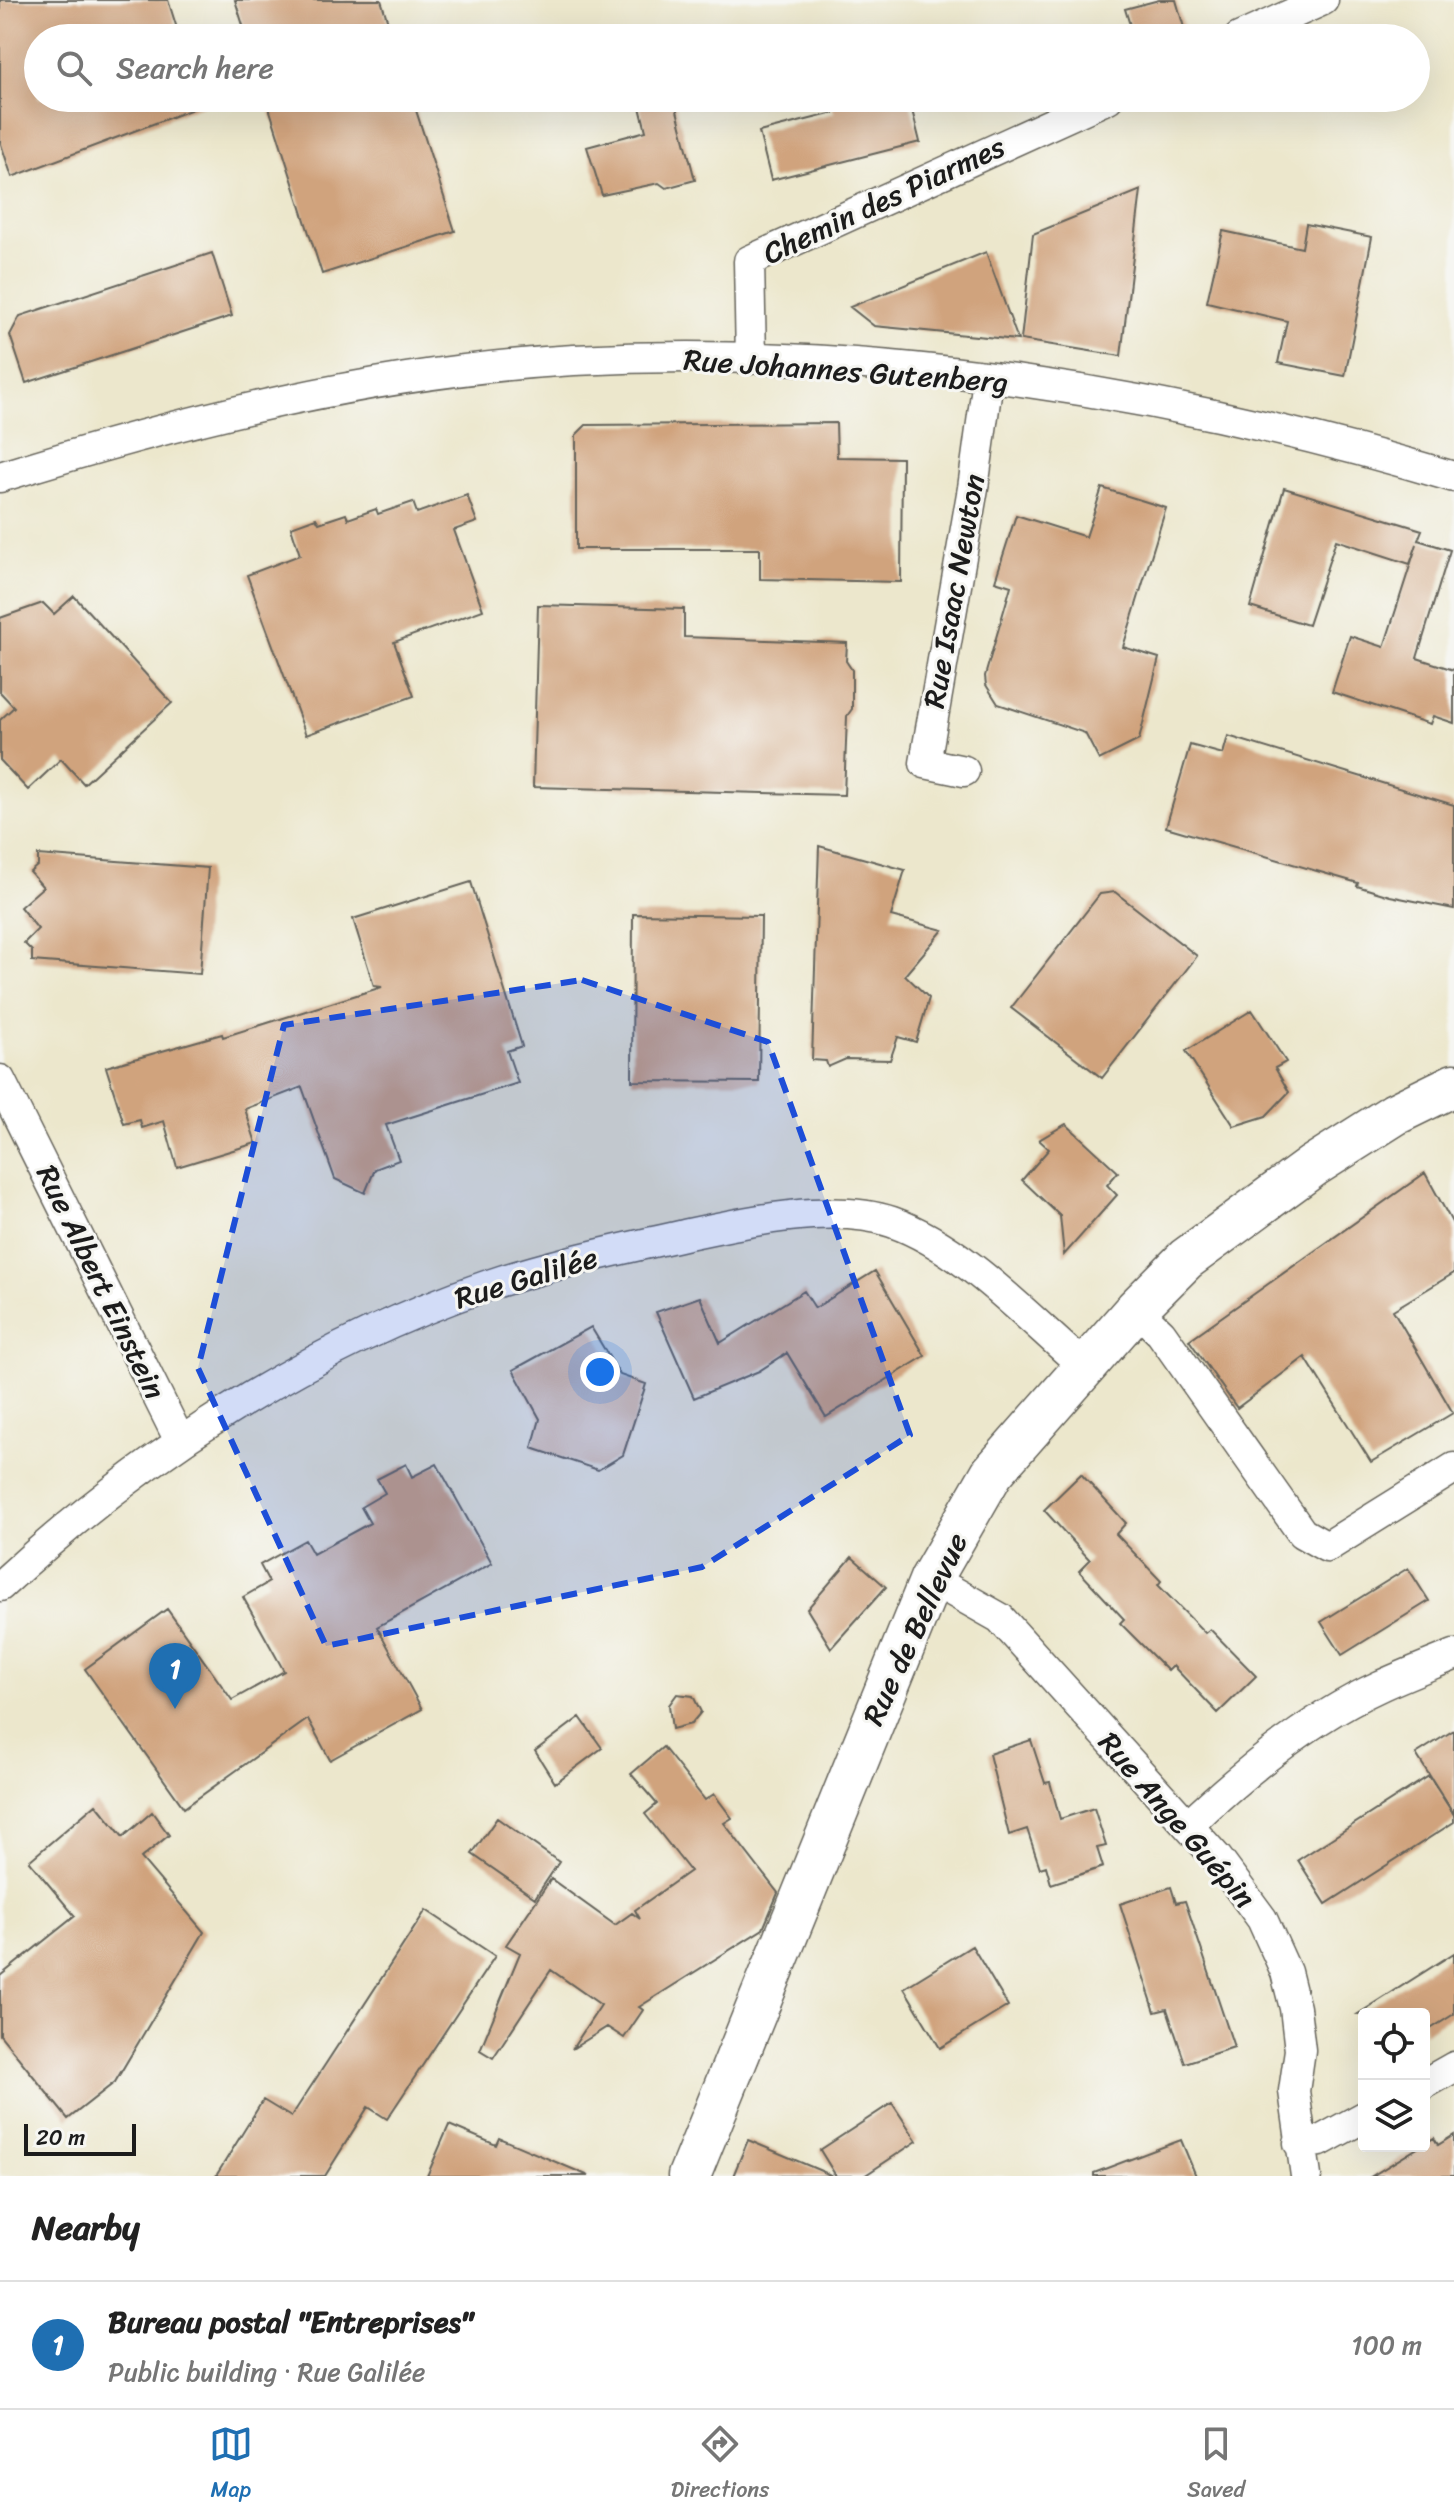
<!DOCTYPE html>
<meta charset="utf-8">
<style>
body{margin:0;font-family:Sriracha,sans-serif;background:#f2f2f2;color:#222}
.controls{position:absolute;right:24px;bottom:24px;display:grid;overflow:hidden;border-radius:8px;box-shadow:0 8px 32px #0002}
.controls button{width:72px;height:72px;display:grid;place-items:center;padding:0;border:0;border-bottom:2px solid #e0e0e0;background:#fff;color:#222;font:40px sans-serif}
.scale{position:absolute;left:24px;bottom:20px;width:112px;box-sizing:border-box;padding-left:8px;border:4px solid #1c1c1c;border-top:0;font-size:22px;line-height:28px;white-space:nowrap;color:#1c1c1c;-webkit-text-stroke:6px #f6f6f2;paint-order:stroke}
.you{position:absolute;left:600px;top:1372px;width:28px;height:28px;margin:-20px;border:6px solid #fff;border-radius:50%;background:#1a73e8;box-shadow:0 0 0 12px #1a73e833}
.badge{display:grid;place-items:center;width:52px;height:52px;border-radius:50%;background:#1f6fb2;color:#fff;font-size:26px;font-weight:700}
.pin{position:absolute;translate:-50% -66px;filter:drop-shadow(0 2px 4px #0008)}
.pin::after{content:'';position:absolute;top:42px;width:28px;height:24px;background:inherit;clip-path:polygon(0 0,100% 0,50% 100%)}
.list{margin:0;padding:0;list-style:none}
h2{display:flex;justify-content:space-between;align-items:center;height:104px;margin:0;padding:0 32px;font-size:34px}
h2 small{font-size:26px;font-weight:400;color:#767676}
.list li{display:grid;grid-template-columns:52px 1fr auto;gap:24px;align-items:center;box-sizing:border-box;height:128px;padding:0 32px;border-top:2px solid #e0e0e0}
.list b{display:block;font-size:30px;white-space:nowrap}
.list p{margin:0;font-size:26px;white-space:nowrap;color:#767676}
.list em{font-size:26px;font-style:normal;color:#767676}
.icon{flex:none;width:44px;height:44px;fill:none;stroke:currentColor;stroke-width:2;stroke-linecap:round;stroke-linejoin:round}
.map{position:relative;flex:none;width:1454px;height:2176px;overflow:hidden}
.search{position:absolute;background:#fff;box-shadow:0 8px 32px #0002;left:24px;right:24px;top:24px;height:88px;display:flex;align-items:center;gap:20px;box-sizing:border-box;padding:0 28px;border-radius:44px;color:#767676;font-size:30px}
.sheet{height:232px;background:#fff}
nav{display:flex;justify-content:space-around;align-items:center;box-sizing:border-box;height:112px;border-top:2px solid #e0e0e0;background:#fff;font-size:22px;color:#767676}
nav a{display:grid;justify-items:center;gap:4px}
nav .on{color:#1f6fb2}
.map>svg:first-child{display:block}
.building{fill:#d0a37d}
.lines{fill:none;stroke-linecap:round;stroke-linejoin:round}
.street-casing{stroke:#65635a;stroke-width:33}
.secondary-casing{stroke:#65635a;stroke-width:45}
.street{stroke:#fff;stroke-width:30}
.secondary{stroke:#fff;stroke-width:42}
.marked{fill:#1d4ed8;fill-opacity:0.2;stroke:#1d4ed8;stroke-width:6;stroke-dasharray:16 10;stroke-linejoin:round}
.labels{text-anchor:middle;stroke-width:6;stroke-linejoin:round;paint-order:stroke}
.street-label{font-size:30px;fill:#1c1c1c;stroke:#f6f6f2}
</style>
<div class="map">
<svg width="1454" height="2176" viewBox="0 0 1454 2176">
<rect width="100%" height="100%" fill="#f6f6f2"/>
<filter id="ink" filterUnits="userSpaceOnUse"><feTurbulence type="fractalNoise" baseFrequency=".0125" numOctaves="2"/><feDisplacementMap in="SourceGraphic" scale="16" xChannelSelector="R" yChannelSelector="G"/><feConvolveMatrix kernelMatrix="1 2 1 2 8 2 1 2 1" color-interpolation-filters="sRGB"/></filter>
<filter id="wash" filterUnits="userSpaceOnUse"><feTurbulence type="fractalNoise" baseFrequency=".006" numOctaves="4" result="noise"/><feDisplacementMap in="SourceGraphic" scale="32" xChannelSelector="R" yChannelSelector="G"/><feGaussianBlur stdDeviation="1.8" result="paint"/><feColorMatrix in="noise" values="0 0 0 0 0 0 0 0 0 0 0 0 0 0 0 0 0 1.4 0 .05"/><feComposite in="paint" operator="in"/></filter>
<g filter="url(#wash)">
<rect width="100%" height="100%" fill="#ece7cc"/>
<g id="blocks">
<!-- building -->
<path class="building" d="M0,0H168L180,38H38V98H214V101L12,177L0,141Z
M235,0H381L393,38H247Z
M1159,0H1176L1187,38H1134L1125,9Z
M266,98H412L455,231L322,274Z
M830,98H909L920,142L771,180L759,132L834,113Z
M674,99L695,180L666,188L659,183L602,195L587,147L646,131L640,107Z
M1141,190L1121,356L1021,340L1033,234Z
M1306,224L1372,237L1345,376L1278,363L1287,321L1207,302L1223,231L1302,248Z
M986,252L1018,340L874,326L850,307Z
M212,253L232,316L26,383L10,335L20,316Z
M836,423L837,457L902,458L901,582L760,579V549H576V435L586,425Z
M1102,488L1166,508L1123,647L1159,658L1139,740L1099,760L1085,733L998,704L986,685L985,676L1011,586L995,581L1016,515L1086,537Z
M1284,488L1422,530L1418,540L1450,550L1417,658L1454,670V723L1433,716L1430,724L1332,692L1350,636L1384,647L1417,544L1410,564L1336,540L1308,625L1250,607Z
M467,495L477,522L454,530L483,610L394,642L414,696L306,735L247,575L300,555L291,527L316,518L319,523L346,514L348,519L376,509L378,514L413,502L417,513Z
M74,596L172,703L84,784L61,759L28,790L0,760V720L14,707L0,692V618L43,603L54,614Z
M538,605L684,609V637L847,643L846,661L852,670V709L847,716L844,795L533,787Z
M1228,736L1454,805V909L1390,896L1357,886L1358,883L1166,827L1190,745L1223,754Z
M819,846L905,870L891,916L943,930L905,975L929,998L916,1042L898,1037L890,1060L846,1059L828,1067L826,1061L812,1060Z
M38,855L208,868L200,974L32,961V951L24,943L38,929L20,907L43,887L30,872L38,865Z
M471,882L522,1046L507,1051L518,1083L386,1125L399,1160L375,1169L365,1193L335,1179L302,1087L245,1109L256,1143L177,1167L164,1121L142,1128L140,1120L124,1124L106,1067L222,1034L223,1037L382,987L374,986L353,919Z
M1115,892L1197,956L1102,1078L1011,1008L1100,894Z
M633,914L761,916L759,1082L632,1081Z
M1252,1010L1286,1062L1275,1068L1289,1092L1266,1116L1234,1126L1186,1051Z
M1066,1124L1118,1172L1107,1185L1117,1195L1064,1255L1060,1216L1022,1180L1049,1149L1039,1140Z
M1425,1173L1454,1226V1273L1393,1310L1453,1413L1371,1462L1305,1357L1237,1408L1189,1340Z
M875,1271L925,1356L826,1417L787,1353L759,1371L694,1398L656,1312L700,1297L720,1343L804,1291L815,1308Z
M591,1327L620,1375L646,1384L623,1455L598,1470L532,1448L540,1419L513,1370Z
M406,1464L412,1477L437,1464L492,1563L377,1627L422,1709L330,1760L308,1719L184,1808L85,1669L167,1609L232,1700L284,1671L243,1597L269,1582L260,1565L305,1540L313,1554L370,1523L361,1507L385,1493L377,1479Z
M1081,1474L1126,1523L1116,1534L1161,1581L1158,1585L1205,1633L1210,1629L1256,1676L1218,1713L1173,1666L1168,1671L1120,1623L1124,1619L1079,1571L1090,1560L1044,1510Z
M852,1557L886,1587L831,1648L807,1609Z
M1408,1568L1429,1601L1342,1655L1321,1622Z
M677,1694L693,1696L701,1712L691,1724L672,1729L669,1705Z
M580,1717L602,1748L555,1783L535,1751Z
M1454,1730V1814L1416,1754Z
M1031,1740L1045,1783L1050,1782L1060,1819L1094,1808L1106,1846L1097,1848L1103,1867L1051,1884L1046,1866L1040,1868L1027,1829L1009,1835L989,1754Z
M663,1747L705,1800L714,1794L732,1818L724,1823L778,1893L763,1929L639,2007L643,2010L624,2038L607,2027L572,2049L601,2005L551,1970L493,2058L480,2050L520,1953L506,1945L551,1879L615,1925L632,1913L640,1919L635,1910L690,1871L645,1814L657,1804L631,1774Z
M1429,1776L1454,1815V1822L1326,1904L1298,1860Z
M96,1804L123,1837L152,1812L169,1835L141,1858L204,1932L115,2082L68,2119L0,2035V1976L75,1916L29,1861Z
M497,1818L559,1862L535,1898L472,1854Z
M1171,1887L1176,1903L1185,1901L1234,2047L1185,2063L1167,2009L1155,2012L1120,1904Z
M426,1910L495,1956L387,2119L368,2107L325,2176H216L263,2100L291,2117Z
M972,1946L1008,2006L940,2048L904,1988Z
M1454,1953V2014L1424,2033V2014H1358Z
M892,2103L917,2141L864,2176H836L820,2150Z
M449,2125L496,2145L499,2138L589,2176H427Z
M1454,2135V2176H1372L1434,2138L1438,2145Z
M748,2140L833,2176H733Z
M1181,2140L1196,2176H1094V2173Z"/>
</g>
</g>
<g filter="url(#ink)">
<use href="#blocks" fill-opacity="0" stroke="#65635a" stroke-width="2"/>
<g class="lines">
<!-- street casing -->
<g class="street-casing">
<path id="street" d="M1239,38L1323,0
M751,359L749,261L1108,98
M0,477C186,419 378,371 574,360C869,344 1172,392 1454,477
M964,771L925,763L973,488L988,379
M0,1080L180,1441
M1136,1309L1161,1333L1302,1533L1327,1547L1454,1468
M931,1579L1000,1618L1217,1858L1262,1919L1286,1972L1295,2008L1300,2050L1294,2091L1306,2176
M0,1586C140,1457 306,1348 486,1286C550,1264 619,1250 684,1235C744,1222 833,1202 892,1222C963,1247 1028,1318 1084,1366
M1188,1825C1244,1772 1310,1718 1380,1686C1404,1675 1430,1665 1454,1655
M1424,2084L1454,2067
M1299,2143L1320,2141L1364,2117"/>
</g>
<!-- secondary casing -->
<g class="secondary-casing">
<path id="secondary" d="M689,2176L931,1579L992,1473L1136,1309L1186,1259L1313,1166L1395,1114L1454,1085"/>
</g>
<!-- street -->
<use href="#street" class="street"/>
<!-- secondary -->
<use href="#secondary" class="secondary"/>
</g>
</g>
<!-- marked area -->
<path class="marked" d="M582,980L768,1042L910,1435L702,1567L326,1646L198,1368L284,1025Z"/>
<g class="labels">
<!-- street labels -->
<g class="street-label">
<text transform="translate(884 200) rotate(-25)" y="10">Chemin des Piarmes</text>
<text transform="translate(846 371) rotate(4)" y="10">Rue Johannes Gutenberg</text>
<text transform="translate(954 591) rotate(-80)" y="10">Rue Isaac Newton</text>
<text transform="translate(526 1278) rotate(-17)" y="10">Rue Galilée</text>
<text transform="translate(101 1282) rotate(64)" y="10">Rue Albert Einstein</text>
<text transform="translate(915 1629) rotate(-65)" y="10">Rue de Bellevue</text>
<text transform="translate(1177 1820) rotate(49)" y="10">Rue Ange Guépin</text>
</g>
</g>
</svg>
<div class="controls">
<button><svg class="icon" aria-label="locate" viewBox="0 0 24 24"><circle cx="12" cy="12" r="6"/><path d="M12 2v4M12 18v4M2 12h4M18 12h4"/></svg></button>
<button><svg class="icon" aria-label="layers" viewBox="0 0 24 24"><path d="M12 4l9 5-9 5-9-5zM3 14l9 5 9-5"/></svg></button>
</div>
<div class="scale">20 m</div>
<div class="you"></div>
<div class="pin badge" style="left:175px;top:1709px">1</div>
<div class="search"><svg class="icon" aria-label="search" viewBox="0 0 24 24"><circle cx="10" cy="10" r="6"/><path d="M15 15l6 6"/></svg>Search here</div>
</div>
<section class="sheet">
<h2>Nearby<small></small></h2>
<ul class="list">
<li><span class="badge">1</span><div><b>Bureau postal &quot;Entreprises&quot;</b><p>Public building · Rue Galilée</p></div><em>100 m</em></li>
</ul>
</section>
<nav>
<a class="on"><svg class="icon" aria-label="map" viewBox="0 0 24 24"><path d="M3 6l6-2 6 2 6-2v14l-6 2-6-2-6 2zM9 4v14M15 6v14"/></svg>Map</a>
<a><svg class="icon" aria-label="directions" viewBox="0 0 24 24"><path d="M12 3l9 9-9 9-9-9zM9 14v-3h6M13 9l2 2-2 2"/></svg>Directions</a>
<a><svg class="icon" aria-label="saved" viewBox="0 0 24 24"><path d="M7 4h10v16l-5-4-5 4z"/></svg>Saved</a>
</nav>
